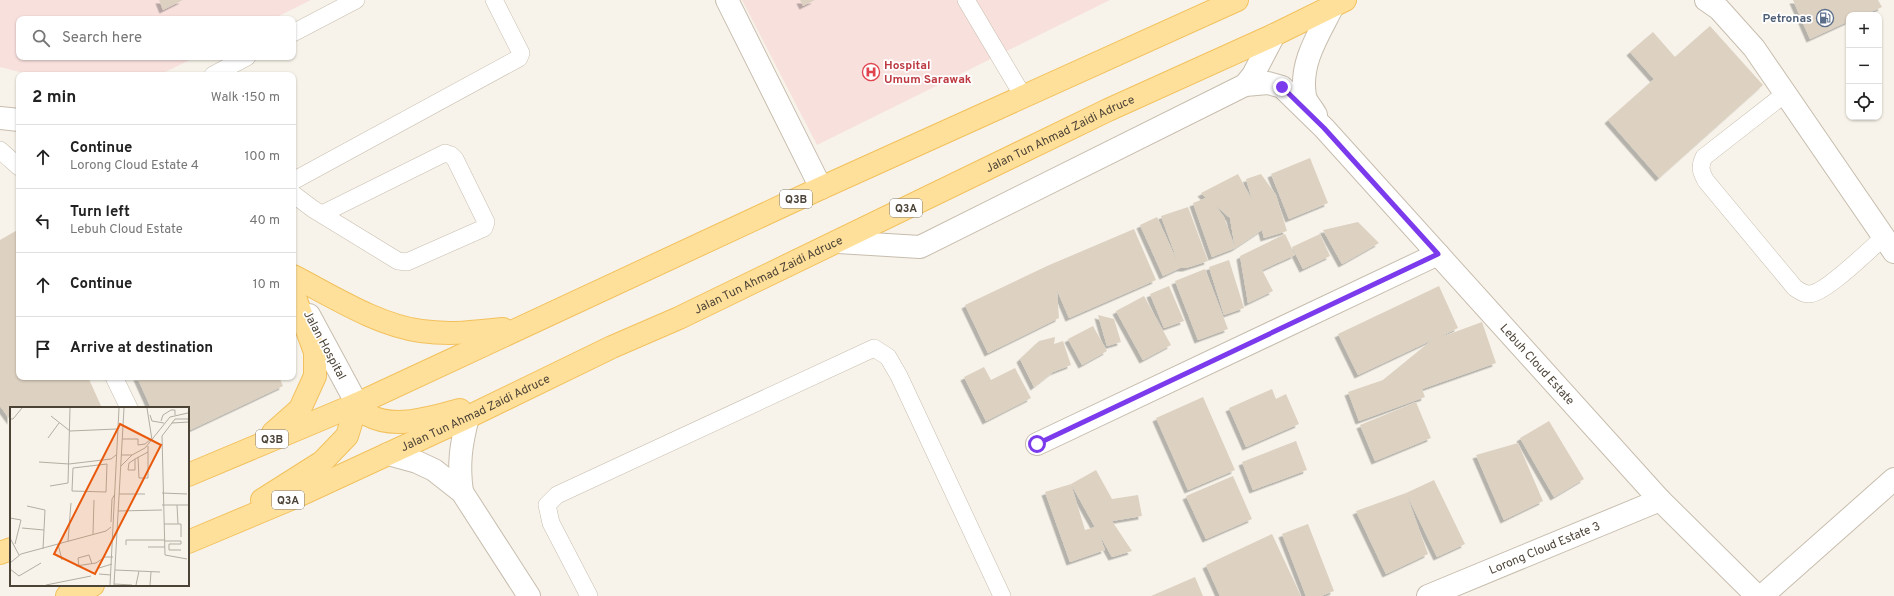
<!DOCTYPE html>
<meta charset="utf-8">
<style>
body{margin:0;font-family:Overpass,sans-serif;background:#f6f6f6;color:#222}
.controls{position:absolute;right:12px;top:12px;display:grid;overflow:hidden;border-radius:8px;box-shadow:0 1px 3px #0004}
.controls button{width:36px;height:36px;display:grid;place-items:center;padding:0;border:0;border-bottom:1px solid #e0e0e0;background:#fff;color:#222;font:20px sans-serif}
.stop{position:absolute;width:12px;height:12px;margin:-9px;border:3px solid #7c3aed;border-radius:50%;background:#fff}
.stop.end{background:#7c3aed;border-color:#fff;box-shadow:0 1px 4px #0008}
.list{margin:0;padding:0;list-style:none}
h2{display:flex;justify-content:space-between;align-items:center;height:52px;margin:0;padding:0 16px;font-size:17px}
h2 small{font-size:13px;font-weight:400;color:#767676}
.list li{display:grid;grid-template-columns:26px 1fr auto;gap:12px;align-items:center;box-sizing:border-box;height:64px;padding:0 16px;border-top:1px solid #e0e0e0}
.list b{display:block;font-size:15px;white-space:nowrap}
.list p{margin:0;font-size:13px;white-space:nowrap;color:#767676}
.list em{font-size:13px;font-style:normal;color:#767676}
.icon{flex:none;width:22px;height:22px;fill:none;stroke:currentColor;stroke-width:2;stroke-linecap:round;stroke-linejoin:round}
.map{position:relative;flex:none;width:1894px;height:596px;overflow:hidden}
.search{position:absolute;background:#fff;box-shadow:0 1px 3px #0004;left:16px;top:16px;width:280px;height:44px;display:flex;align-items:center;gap:10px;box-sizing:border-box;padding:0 14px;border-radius:8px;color:#767676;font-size:15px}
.panel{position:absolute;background:#fff;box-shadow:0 1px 3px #0004;left:16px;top:72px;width:280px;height:308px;border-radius:8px}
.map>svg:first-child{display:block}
.medical{fill:#f8e0dd}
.building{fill:#ddd1c1;filter:url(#shadow)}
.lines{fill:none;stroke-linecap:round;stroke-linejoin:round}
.service-casing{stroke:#c7bdae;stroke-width:18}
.minor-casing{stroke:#c7bdae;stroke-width:24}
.tertiary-casing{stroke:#c7bdae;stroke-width:24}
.primary-casing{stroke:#f2c15d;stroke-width:24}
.service{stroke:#fff;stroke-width:17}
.minor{stroke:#fff;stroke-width:22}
.tertiary{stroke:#fff;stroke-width:22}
.primary{stroke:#ffe09b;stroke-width:22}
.route{stroke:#7c3aed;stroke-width:5}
.labels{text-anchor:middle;stroke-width:3.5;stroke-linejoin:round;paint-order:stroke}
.shield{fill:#fff;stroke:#827b73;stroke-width:1}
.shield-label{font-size:11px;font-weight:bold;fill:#4c4337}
.service-label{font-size:12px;font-weight:bold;fill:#4e5e75;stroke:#fff;text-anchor:end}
.health-label{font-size:12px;font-weight:bold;fill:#be3a42;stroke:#fff;text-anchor:start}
.street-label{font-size:12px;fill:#4c4337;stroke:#fff}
.inset-road{fill:none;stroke:#b3ada2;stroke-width:1}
.view{fill:#e8590c;fill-opacity:0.15;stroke:#e8590c;stroke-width:2}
.inset-edge{fill:none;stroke:#4c4337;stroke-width:2}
</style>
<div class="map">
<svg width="1894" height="596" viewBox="0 0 1894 596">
<defs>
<filter id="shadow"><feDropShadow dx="-3.5" dy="3.5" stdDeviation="0" flood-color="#0004"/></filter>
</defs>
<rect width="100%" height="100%" fill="#f7f3ea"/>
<!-- medical -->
<path class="medical" d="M0,0H311L273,19H19V57H196L159,75H31L0,67Z
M742,0H1110L817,145Z"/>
<!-- building -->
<path class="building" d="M159,0H183L163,10Z
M800,0H815L803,6Z
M1793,0H1878L1882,7L1864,15H1849V21L1810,39Z
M1710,26L1763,85L1659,178L1608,120L1654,79L1630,52L1653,32L1675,57Z
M1310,158L1328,203L1289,219L1271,174Z
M1238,174L1252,200L1259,223L1246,179L1261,174L1276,195L1287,231L1264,238L1262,230L1235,248L1230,218L1215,205L1224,217L1235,248L1212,257L1193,203L1206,198L1201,193Z
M1188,207L1208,261L1186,268H1180L1163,276L1140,225L1157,217L1179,265L1161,216Z
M1358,222L1379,243L1342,264L1323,230Z
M19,229V377H88L102,408H11V421L0,406V240Z
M1134,229L1156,280L1069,318L1057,290L1059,318L988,353L965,305L1047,266Z
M1285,234L1295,255L1262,270L1273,291L1248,303L1240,256Z
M1320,234L1330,256L1303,269L1292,247Z
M1229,260L1244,308L1224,315L1209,267Z
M1205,269L1228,329L1198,340L1175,281Z
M1169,286L1184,321L1164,328L1150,294Z
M1439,286L1458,328L1436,339L1482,322L1496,363L1422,389L1425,397L1359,421L1348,392L1383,380L1432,340L1358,375L1338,334Z
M1144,296L1171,345L1143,360L1116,311Z
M1098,315L1114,319L1121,342L1107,346Z
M1093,326L1107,351L1082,365L1068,339Z
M1055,337L1054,344L1063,341L1071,365L1053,372L1034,387L1020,359L1039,341Z
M984,367L991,380L1015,368L1031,398L986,421L964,377Z
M137,377H279L283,386L188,431V408H151Z
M1272,389L1276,399L1286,394L1299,424L1246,447L1229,408Z
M1203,397L1235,470L1188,490L1156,418Z
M1416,402L1431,438L1375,461L1360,425Z
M1549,421L1584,479L1554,497L1520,438Z
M1296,441L1307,470L1253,490L1242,462Z
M1518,443L1543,501L1504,520L1476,455Z
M1096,470L1112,499L1138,495L1142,516L1112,521L1132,551L1112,557L1099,534L1105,550L1070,562L1045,492L1071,484L1085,530L1095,527L1071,484Z
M1233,476L1252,519L1206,539L1186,496Z
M1434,480L1465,544L1437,557L1406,493Z
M1406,493L1428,554L1386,574L1356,511Z
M1308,524L1334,591L1321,596H1306L1282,534Z
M1272,534L1301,596H1220L1206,565Z
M1195,577L1203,596H1151Z"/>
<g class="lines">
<!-- service casing -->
<g class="service-casing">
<path id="service" d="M966,0L1023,96
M293,33L356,0
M213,75L247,57
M1786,93L1704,157C1699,167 1701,172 1706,181L1795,288C1800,291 1803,294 1809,294C1825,294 1870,249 1884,237
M0,150L19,167
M293,181L519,58L521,53L494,0
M293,194L313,209L398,261L407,262L484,228L486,222L455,159L451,155L445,153L322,214
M114,377L129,408
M589,596L551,523L547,505L557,495L874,348L888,357L899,376L1002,596"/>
</g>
<!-- minor casing -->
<g class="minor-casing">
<g id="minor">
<path d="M727,0L821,188"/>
<path d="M1706,0L1719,9L1754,48L1894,252"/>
<path d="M1245,85L1253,75L1274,35"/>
<path d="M1316,115C1313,109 1306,102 1305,96C1299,63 1319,34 1333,6"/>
<path id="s1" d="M838,242L920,247L1245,85L1268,83L1282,87L1324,128L1660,500L1757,596"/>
<path d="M1037,444L1438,254"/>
<path d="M388,454L417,462L434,470L462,492L529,596"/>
<path d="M462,492C458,464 461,444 468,417"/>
<path id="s2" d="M1428,596L1660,500"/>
<path d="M1762,596L1894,479"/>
</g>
</g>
<!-- tertiary casing -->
<g class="tertiary-casing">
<path id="tertiary" d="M0,118L19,120
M309,315L357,404"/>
</g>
<!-- primary casing -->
<g class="primary-casing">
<g id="primary">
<path d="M293,276C332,296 377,325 421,331C449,335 476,332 503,329"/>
<path d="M357,404C360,407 364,412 368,415C395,430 432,417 460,410"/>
<path d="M273,433L300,409L315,376V352L293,292"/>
<path d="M188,475L357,404L821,188L1237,0"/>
<path d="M262,500L322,462L347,436L357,404"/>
<path id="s3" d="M188,542L293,498L468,417L612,347L679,318L1108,110L1274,35L1345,0"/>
<path d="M0,553L11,549"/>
<path d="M67,596L93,585"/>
</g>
</g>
<!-- service -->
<use href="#service" class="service"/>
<!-- minor -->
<use href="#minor" class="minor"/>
<!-- tertiary -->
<use href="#tertiary" class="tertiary"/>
<!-- primary -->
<use href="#primary" class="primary"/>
</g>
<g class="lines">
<!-- route -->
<path class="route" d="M1037,444L1438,254L1324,128L1282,87"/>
</g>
<!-- icons -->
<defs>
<g id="fuel-ring" transform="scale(0.9)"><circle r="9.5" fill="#fff" stroke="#5c6f8a" stroke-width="1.5"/><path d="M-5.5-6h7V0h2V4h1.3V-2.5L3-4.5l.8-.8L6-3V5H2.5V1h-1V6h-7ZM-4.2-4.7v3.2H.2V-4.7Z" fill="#5c6f8a"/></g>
<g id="hospital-ring" transform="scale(0.9)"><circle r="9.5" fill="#fff" stroke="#e0444e" stroke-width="1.5"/><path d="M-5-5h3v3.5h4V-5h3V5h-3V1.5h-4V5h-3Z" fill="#e0444e"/></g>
</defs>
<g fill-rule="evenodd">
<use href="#fuel-ring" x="1825" y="18"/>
<use href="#hospital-ring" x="871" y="72"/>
</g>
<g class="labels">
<!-- shield labels -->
<g class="shield">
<rect x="780" y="190" width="32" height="18" rx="3"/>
<rect x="890" y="199" width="32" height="18" rx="3"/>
<rect x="256" y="430" width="32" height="18" rx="3"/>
<rect x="272" y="491" width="32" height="18" rx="3"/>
</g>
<g class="shield-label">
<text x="796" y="203">Q3B</text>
<text x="906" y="212">Q3A</text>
<text x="272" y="443">Q3B</text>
<text x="288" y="504">Q3A</text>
</g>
<!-- service labels -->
<g class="service-label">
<text x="1812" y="22">Petronas</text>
</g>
<!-- health labels -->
<g class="health-label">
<text x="884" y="69">Hospital<tspan x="884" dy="14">Umum Sarawak</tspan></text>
</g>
<!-- street labels -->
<g class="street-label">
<text dy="4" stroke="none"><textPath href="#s3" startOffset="963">Jalan Tun Ahmad Zaidi Adruce</textPath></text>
<text dy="4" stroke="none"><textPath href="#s3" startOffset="639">Jalan Tun Ahmad Zaidi Adruce</textPath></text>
<text transform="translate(325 345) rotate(62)" y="4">Jalan Hospital</text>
<text dy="4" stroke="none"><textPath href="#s1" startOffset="860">Lebuh Cloud Estate</textPath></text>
<text dy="4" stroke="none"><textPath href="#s3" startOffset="315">Jalan Tun Ahmad Zaidi Adruce</textPath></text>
<text dy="4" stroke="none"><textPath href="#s2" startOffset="126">Lorong Cloud Estate 3</textPath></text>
</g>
</g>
<!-- overview -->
<g transform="translate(10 407)">
<rect width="179" height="179" fill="#f7f3ea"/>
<path class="inset-road" d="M137,1L142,33M140,8L142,14L154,16M41,9L60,24L107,22M0,12H3L12,1M151,14L153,8L161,3H165V8M162,16L179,15M38,31L49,16M112,32H128V38L135,37L141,32M111,48H122L135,41L160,10L178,6M128,50L129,71H138V39M125,52V63H118L119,56L125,52L138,45M29,55L59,57L101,52L106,48M97,57L96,85L62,84L63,61ZM111,59L122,48M40,79L58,76L60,1M152,86L177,87M109,87H135M152,98H179M167,98L168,117M17,99L35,103L33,142M108,104L152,103M0,111L11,113L5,137M101,115L102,92L105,87M154,117H171V130M12,121L34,123M83,127L84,93M0,131L9,148M58,134L61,96M155,134H171V137H159V143H171M48,137L52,153M116,138V133H155M138,140H155M177,152L155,148L152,29L165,12H179M0,156L11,147L96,124L101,120M66,159L86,156L95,150H103M69,159L68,151L79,148L82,157M89,161L102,157M0,162L9,169L31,156M105,163L150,165M89,167L101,168M104,177L122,178M36,178L81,169M100,178L109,1M104,178L114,1M126,178L129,164M140,178L141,165"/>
<path class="view" d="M110,17L151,38L85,167L44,147Z"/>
<rect width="179" height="179" class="inset-edge"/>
</g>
</svg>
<div class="controls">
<button>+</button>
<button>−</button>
<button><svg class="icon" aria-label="locate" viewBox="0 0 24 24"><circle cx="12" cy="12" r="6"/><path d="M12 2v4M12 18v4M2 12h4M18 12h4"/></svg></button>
</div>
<div class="stop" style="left:1037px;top:444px"></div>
<div class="stop end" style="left:1282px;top:87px"></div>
<div class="search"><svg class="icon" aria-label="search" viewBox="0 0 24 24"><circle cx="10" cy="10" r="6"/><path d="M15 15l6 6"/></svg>Search here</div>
<section class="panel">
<h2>2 min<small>Walk · 150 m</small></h2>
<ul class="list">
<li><svg class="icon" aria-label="ahead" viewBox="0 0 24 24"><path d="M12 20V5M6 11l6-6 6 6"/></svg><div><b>Continue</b><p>Lorong Cloud Estate 4</p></div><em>100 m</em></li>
<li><svg class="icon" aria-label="left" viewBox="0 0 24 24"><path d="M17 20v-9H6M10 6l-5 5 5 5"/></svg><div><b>Turn left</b><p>Lebuh Cloud Estate</p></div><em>40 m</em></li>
<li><svg class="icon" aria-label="ahead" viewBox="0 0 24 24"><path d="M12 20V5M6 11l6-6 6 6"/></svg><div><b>Continue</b></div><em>10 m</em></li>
<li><svg class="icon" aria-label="arrive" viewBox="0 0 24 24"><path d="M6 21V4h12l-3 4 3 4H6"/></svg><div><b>Arrive at destination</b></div></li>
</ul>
</section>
</div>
